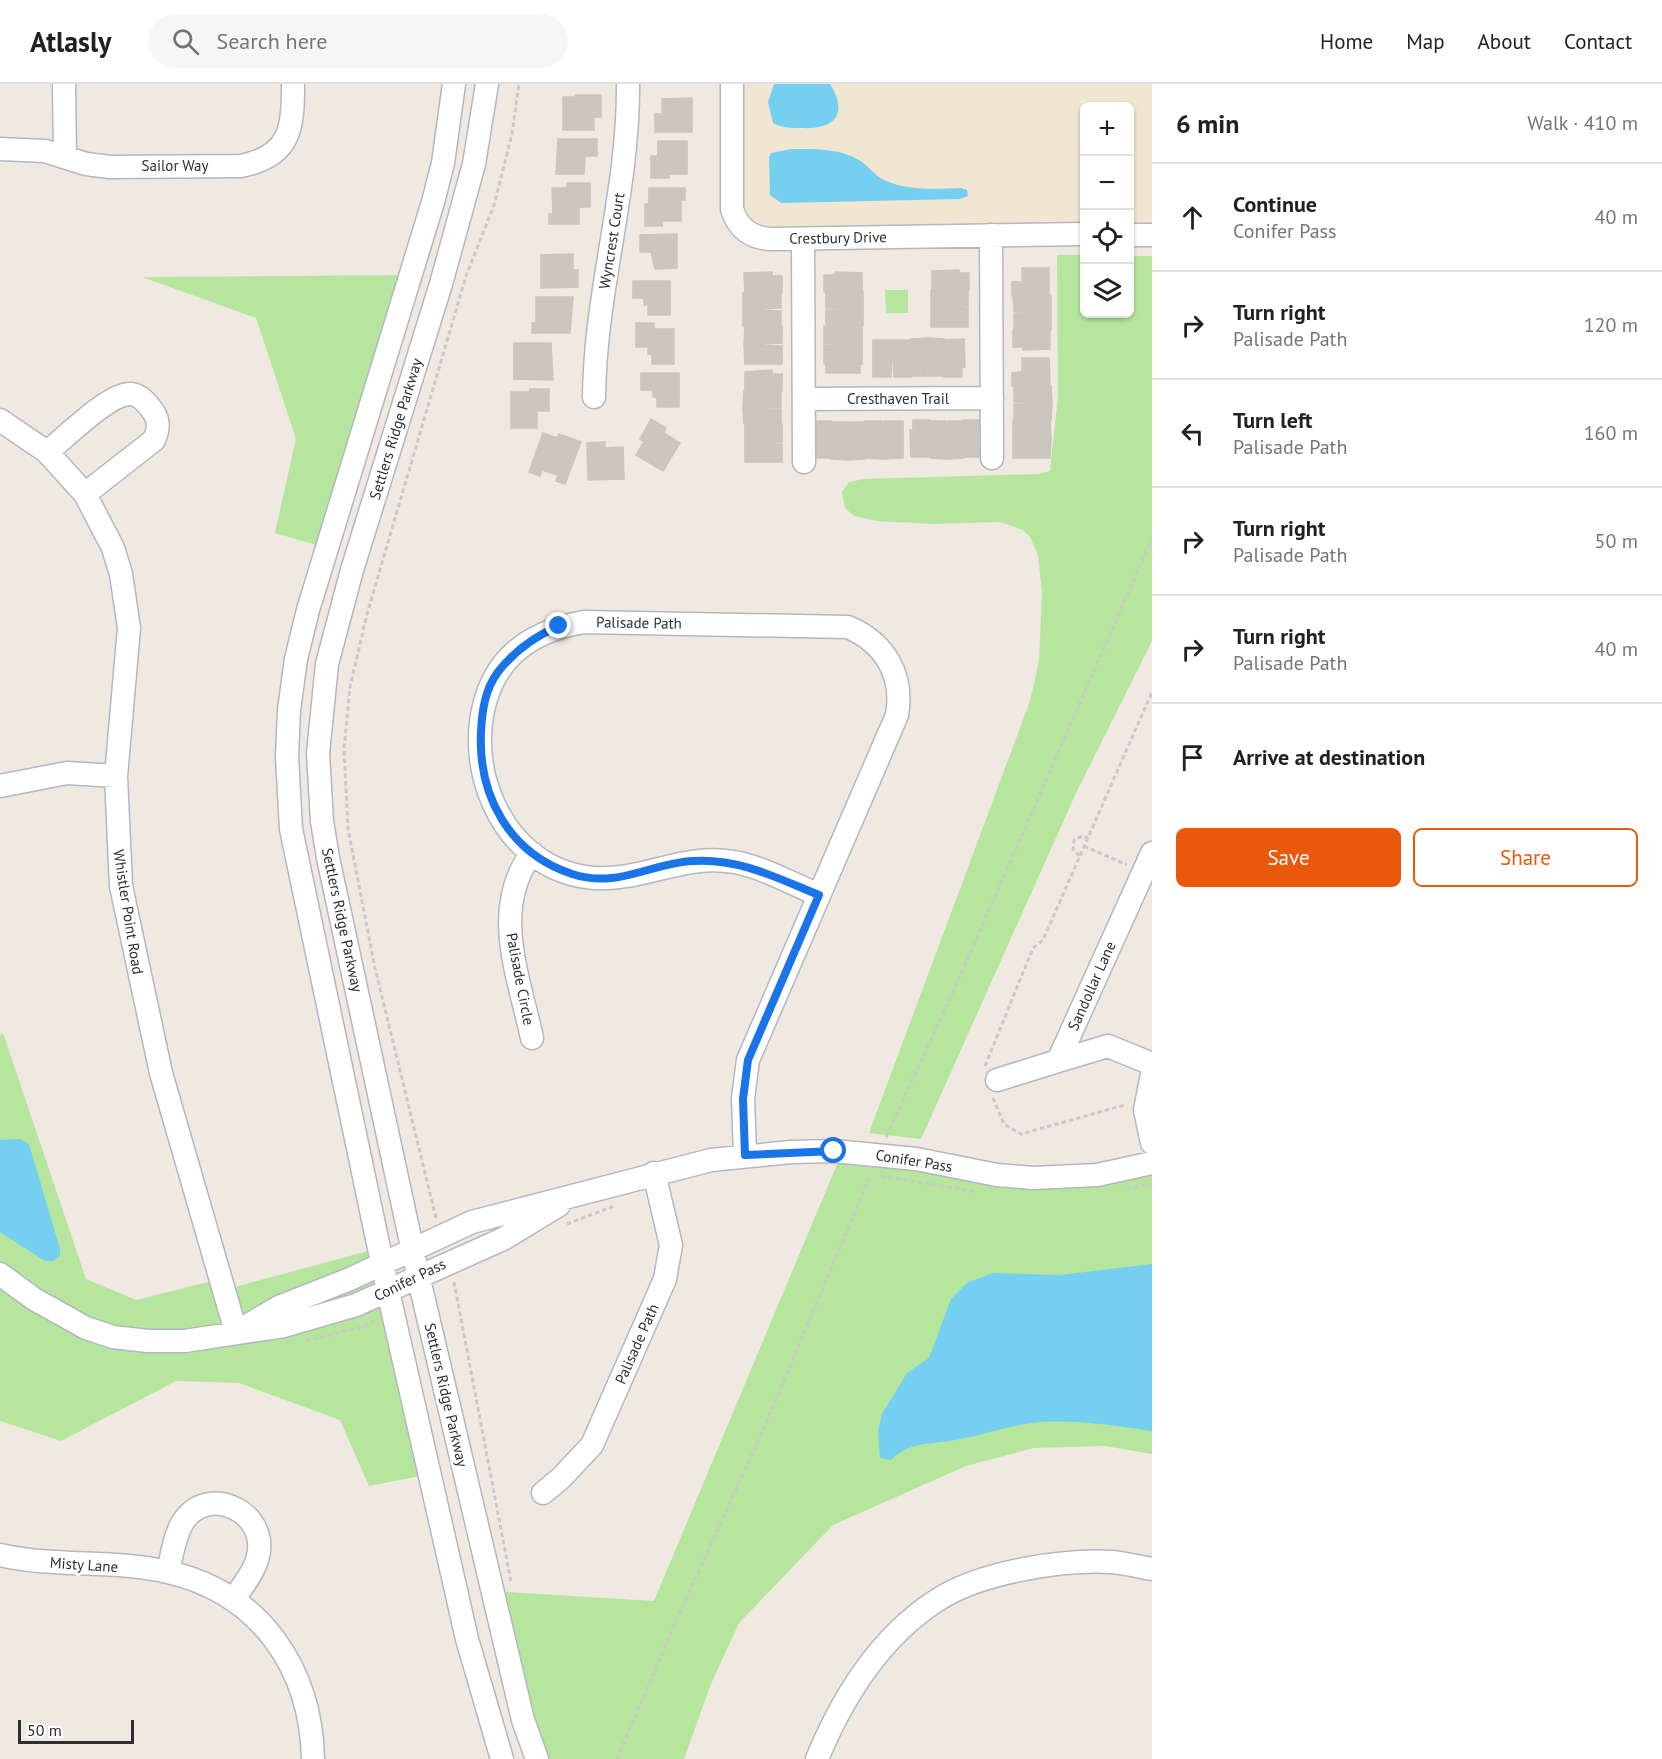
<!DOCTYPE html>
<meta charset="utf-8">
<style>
body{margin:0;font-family:"PT Sans",sans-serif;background:#f6f6f6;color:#202124}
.controls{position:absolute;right:18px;top:18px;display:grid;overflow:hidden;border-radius:9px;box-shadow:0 2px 4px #0004}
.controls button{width:54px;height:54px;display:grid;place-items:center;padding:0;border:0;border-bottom:2px solid #e0e0e0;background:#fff;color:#202124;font:30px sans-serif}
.scale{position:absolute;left:18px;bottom:15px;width:116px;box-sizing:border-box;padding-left:6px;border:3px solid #2e2e2e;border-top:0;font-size:16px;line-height:21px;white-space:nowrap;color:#2e2e2e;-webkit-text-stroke:4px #fff;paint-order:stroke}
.stop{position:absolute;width:18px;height:18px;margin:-14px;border:4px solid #1a73e8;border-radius:50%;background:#fff}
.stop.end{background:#1a73e8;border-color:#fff;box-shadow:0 2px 6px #0008}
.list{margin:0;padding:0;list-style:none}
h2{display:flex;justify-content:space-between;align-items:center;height:78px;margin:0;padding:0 24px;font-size:26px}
h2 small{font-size:20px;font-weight:400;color:#757577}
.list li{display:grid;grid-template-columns:39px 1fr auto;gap:18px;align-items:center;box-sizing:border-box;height:108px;padding:0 24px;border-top:2px solid #e0e0e0}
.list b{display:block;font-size:22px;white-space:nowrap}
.list p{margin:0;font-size:20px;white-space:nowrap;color:#757577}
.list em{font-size:20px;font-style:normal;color:#757577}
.actions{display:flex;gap:12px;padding:18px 24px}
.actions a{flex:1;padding:14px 0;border:2px solid #ea580c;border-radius:9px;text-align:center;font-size:21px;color:#ea580c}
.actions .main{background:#ea580c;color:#fff}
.icon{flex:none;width:33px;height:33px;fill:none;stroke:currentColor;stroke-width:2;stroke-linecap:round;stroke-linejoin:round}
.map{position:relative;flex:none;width:1152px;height:1675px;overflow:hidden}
header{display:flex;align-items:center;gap:36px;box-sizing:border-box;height:84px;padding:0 30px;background:#fff;border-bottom:2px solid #e0e0e0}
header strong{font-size:28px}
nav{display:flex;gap:33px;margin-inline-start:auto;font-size:21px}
.search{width:420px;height:54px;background:#f6f6f6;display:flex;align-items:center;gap:15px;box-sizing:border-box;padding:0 21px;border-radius:33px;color:#757577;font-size:22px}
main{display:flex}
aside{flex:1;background:#fff}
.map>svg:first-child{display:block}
.education{fill:#f0e6d1}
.green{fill:#b6e59e}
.water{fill:#75cff0}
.building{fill:#cbc7bf;stroke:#cbc5ba;stroke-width:1.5}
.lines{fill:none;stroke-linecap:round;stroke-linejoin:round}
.minor-casing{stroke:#b4b7c1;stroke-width:25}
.path{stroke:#c9c9c9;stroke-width:3;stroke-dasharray:4.5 3;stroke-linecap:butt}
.minor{stroke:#fff;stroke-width:22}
.route{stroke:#1a73e8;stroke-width:8}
.labels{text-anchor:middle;stroke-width:6;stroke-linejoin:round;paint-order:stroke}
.street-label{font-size:15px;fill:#2e2e2e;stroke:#fff}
</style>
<header>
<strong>Atlasly</strong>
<div class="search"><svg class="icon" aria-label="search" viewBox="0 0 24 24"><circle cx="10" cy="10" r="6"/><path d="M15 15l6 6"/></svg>Search here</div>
<nav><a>Home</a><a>Map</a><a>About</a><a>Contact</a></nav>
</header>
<main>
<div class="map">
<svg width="1152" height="1675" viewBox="0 0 1152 1675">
<rect width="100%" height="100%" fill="#efe9e1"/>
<!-- education -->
<path class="education" d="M742,0H1152V141H1130V22H1084V140L765,145L752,139L743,125Z"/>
<!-- green -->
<path class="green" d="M1057,171H1084V230H1130V172H1152V557L1076,709L921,1055L869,1049L1030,617L1039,577L1042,509L1038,471L1030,453L1023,446L1000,438L931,440L877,437L854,432L845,424L842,408L849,398L864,395L1038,390L1050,387L1058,312Z
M411,191L327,464L275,449L296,355L256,234L142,193Z
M885,206H908V229H886Z
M3,949L86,1195L136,1216L220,1195L224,1206L379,1164L430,1390L369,1402L340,1336L239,1299L176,1297L61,1357L0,1337V952Z
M838,1078L997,1091L1152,1079V1370L1105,1362L1034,1364L966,1382L833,1441L739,1539L711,1600L684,1675H537L492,1507L654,1517Z"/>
<!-- water -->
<path class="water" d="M774,0H830C849,30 834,46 802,44C792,44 782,44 773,39L768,18Z
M792,65C815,65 839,64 859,76C868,81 875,92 884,96C908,107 936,105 961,104L967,106L968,112L960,115L781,119L770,111L769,73L771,69Z
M20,1055L29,1060L60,1165V1172L54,1177H45L0,1148V1056Z
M1152,1180V1347C1116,1342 1078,1336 1041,1338C1013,1340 987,1350 960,1355C935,1361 910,1356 891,1376L880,1374L878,1347L882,1330L907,1289L929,1274L951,1215L967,1199L992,1189L1060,1191Z"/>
<!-- building -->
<path class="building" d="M575,11H601V33H594V46H563V13H575Z
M692,14V48H655V30H662V15Z
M558,55H597V72H585L584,90H556Z
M658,57H687V90H669V94H651V72H658Z
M567,99H590V123H579V140H549V130H553L552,104H567Z
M649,104H685V116H681V137H662V142H645V120H649Z
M677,150V184L655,185L651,168H640V151Z
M573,170V186H578V203L541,204V171Z
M1022,184H1049V212H1012V198H1022Z
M959,186V189H969V206H932V187Z
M772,188V192H782V209H745L744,189Z
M835,188L862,189V208H824V191H835Z
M633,197H670V231H648V221H644V214H633Z
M931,206H968V222L931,223Z
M826,208H863V225L826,224Z
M743,209H781V224L743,226Z
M1013,212H1051V229L1014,228Z
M536,213H573L570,249H532V239H536Z
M931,223L968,224V243H931Z
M863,225V242H826V226Z
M743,226L781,227V242H743Z
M1051,229V246H1014V230Z
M636,239H654V245H674V280H652V270H648V263H636Z
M745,242H782V259L744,260Z
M824,242H862V260L824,259Z
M1013,246H1050V265L1023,266V263H1013Z
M928,254L944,255V292H929Z
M928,254L927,292H911V255Z
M964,255L965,283H962V293H944V256Z
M873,256H893L891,293H873Z
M893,256H911V293H894Z
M514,259H551L553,296L514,295Z
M744,260L782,262V280H745Z
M862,260V280H824V261Z
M1022,274H1049L1050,302H1012V289L1022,288Z
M826,280H860V289H826Z
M772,286V290H782V307H745V288Z
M641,289H679V323H657V313H653V306H641Z
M1014,302H1051L1052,319L1014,318Z
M530,305H549V327H537V344H511V308H530Z
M744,307H781V323L743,324Z
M1052,319L1051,336H1014V320Z
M743,324L781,325V340H744Z
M651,335L666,344L664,349L680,359L663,387L636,371L644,358L640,355Z
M913,336H930V373H911L910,346H913Z
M964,336H981L983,373H964Z
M1013,336H1050L1051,354L1013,353Z
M814,337H831V374H812Z
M865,337H882L883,375L865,374Z
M884,337H903V374L883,375Z
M930,337H946L947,375L930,374Z
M948,337H964V374L947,375Z
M831,338H847L848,376L831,375Z
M849,338H865V375L848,376Z
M745,340H782V358L745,359Z
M543,349L557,354L559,350L581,358L565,400L556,397L558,391L542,386L540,392L529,388Z
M1051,354L1050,374H1013V355Z
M605,358V364L623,363L624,395L588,396L587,359Z
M745,359L782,360V378H745Z"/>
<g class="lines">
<!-- minor casing -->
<g class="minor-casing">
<path id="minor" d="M64,0L65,73
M454,0L443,79L433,118L308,526L296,575L289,626L287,673L291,745L388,1207L467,1555L502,1675
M487,0L474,80L441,200L352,486L327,580L318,669L322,737L328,774L418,1191L523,1636L537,1675
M732,0V125C738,145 752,155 773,155L1084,150
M0,65L45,67L86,80L110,83L241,82C291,72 293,44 293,0
M991,151L992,374
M1130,151H1152
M803,155L804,378
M594,313C595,208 629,105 628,0
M804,315L992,314
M0,336L47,368L85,410L113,464L121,490L129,544L116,692L121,802L161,989L236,1248
M47,368C65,354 108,310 130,310C139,310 147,319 152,326C160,336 159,345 154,356L85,410
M0,702L67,689L116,692
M532,769C490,824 519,893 532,954
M1058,977L1108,962L1152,980
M1152,990L1145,1026L1152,1059
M997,996L1058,977L1152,769
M745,1071L743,1015L748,976L897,631C904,591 885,559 848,543L584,538C548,544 513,560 495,593C454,671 500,788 595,794C644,797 684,769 734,778C763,783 792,800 819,811
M0,1190L34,1215L86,1244L113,1253L148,1257H185L284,1242L356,1221L503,1155L559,1121
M236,1248L279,1223L350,1195L472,1138L711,1076L791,1068L834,1067L916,1075L997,1091L1033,1094L1097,1091L1152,1079
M543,1409L561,1394L592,1361L665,1195L671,1161L654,1089
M0,1471C56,1484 114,1475 168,1488C260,1509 311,1584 313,1675
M168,1488C172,1472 174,1452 183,1438C208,1398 272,1429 257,1476C253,1490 241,1504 233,1516
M817,1675C843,1612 883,1548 944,1512C986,1488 1063,1475 1112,1478C1125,1479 1139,1483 1152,1485"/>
</g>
<!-- path -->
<path class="path" d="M1084,762L1127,781
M1079,772L1073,765L1074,756L1082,752L1088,754
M985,982L1033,864L1043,856L1152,608
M993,1014L1004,1040L1021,1050L1125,1021
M886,1053L959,895L1152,454
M881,1092L978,1108
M1127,1105L1150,1100
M436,1134L375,884L348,745L344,665L350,603L367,530L466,192L494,121L512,50L519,0
M567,1140L614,1122
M454,1198L511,1498
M306,1257L362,1243L377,1236
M617,1675L679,1530L761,1351L871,1090"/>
<!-- minor -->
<use href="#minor" class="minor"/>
</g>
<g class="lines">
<!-- route -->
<path class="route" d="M559,542C535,552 515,566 498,588C485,605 482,627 481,648C478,712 509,769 572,790C618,805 650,779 693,777C739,774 777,794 819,811L748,976L743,1015L745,1071L834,1067"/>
</g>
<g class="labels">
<!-- street labels -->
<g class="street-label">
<text x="175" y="87">Sailor Way</text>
<text transform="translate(838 154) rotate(-1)" y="5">Crestbury Drive</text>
<text transform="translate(612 157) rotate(-81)" y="5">Wyncrest Court</text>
<text x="898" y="320">Cresthaven Trail</text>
<text transform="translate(396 345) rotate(-73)" y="5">Settlers Ridge Parkway</text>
<text transform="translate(639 539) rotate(1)" y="5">Palisade Path</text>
<text transform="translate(128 828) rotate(81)" y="5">Whistler Point Road</text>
<text transform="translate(342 836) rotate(78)" y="5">Settlers Ridge Parkway</text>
<text transform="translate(520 895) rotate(79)" y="5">Palisade Circle</text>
<text transform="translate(1092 902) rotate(-66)" y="5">Sandollar Lane</text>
<text transform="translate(914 1077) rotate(9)" y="5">Conifer Pass</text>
<text transform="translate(410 1196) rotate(-26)" y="5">Conifer Pass</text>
<text transform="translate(637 1260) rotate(-66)" y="5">Palisade Path</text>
<text transform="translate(446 1311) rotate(77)" y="5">Settlers Ridge Parkway</text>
<text transform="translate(84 1481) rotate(4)" y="5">Misty Lane</text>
</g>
</g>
</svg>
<div class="controls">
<button>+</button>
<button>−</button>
<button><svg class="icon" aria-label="locate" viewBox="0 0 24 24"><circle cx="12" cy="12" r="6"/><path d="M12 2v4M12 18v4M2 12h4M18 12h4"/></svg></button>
<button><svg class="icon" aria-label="layers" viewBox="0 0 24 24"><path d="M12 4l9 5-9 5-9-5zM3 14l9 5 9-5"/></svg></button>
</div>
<div class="scale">50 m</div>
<div class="stop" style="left:834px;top:1067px"></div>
<div class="stop end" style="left:559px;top:542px"></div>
</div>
<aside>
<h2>6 min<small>Walk · 410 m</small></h2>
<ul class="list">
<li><svg class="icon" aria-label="ahead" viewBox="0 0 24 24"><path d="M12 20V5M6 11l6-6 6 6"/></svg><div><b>Continue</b><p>Conifer Pass</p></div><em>40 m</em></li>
<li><svg class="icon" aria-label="right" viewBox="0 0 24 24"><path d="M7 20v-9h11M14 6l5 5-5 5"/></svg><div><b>Turn right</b><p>Palisade Path</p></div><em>120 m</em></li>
<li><svg class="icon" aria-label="left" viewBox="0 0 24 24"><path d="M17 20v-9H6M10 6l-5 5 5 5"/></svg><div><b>Turn left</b><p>Palisade Path</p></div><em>160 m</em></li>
<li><svg class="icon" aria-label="right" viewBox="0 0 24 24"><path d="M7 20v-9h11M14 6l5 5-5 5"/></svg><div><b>Turn right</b><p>Palisade Path</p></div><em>50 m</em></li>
<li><svg class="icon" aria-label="right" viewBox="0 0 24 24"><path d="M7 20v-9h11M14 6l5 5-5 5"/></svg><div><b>Turn right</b><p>Palisade Path</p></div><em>40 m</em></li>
<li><svg class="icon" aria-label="arrive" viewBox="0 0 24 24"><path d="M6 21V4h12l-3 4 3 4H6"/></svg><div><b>Arrive at destination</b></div></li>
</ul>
<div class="actions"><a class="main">Save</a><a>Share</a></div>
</aside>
</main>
